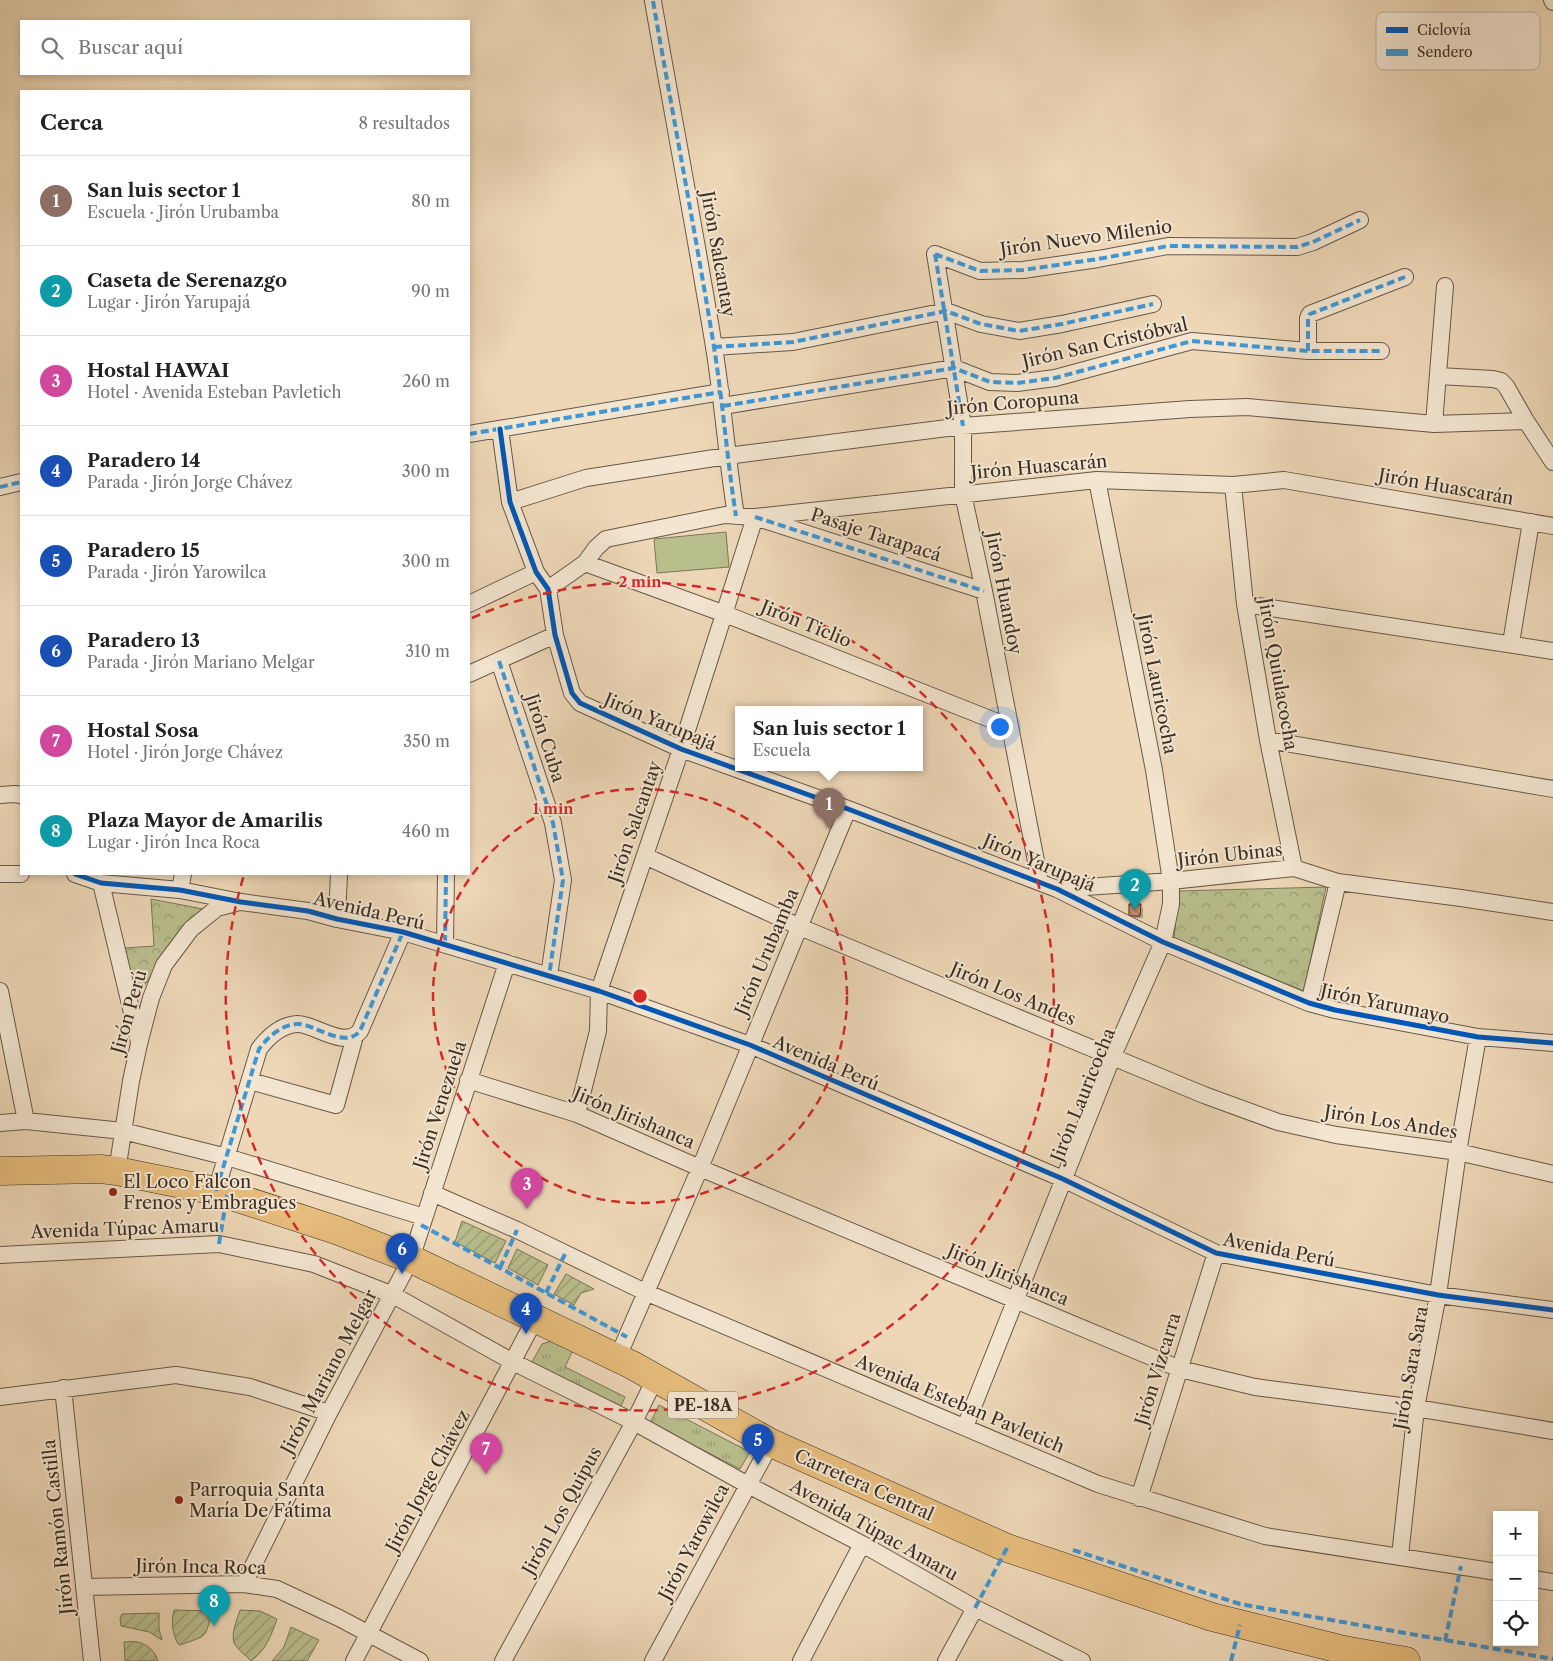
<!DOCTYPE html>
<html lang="es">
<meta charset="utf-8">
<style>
body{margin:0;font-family:"Libre Caslon Text",serif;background:#f6f6f6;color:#222}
.controls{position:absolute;right:15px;bottom:15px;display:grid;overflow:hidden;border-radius:0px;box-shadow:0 2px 8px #0003}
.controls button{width:45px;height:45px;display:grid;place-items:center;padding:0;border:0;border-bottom:1px solid #e0e0e0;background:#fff;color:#222;font:25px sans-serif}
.you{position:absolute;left:999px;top:726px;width:18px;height:18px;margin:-12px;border:4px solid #fff;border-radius:50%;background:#1a73e8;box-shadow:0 0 0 8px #1a73e833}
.badge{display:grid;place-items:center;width:32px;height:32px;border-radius:50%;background:#8f2418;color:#fff;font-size:16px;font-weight:700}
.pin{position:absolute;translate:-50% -41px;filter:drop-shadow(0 1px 2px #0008)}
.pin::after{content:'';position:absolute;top:26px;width:18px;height:15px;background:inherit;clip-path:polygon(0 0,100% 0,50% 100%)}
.popup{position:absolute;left:735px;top:706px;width:188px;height:65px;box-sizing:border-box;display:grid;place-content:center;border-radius:0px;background:#fff;filter:drop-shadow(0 1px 4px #0005);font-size:16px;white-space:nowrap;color:#767676}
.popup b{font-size:19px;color:#222}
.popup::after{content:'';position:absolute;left:50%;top:100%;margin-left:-10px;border:10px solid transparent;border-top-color:#fff}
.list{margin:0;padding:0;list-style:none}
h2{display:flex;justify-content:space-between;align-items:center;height:65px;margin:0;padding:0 20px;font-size:21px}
h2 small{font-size:16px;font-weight:400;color:#767676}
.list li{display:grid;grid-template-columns:32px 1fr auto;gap:15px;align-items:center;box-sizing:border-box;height:90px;padding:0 20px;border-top:1px solid #e0e0e0}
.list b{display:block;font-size:19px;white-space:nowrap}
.list p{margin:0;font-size:16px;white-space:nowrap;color:#767676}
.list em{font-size:16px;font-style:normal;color:#767676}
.icon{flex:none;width:28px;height:28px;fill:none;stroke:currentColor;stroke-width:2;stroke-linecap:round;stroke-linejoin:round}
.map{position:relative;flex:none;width:1553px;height:1661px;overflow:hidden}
.search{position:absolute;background:#fff;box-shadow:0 2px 8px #0003;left:20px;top:20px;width:450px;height:55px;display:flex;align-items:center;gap:12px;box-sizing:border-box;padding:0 18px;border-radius:0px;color:#767676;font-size:19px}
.panel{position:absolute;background:#fff;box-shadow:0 2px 8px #0003;left:20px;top:90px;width:450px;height:785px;border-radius:0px}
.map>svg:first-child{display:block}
.grass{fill:url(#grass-tufts);stroke:#7a7658}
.park{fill:url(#park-crowns);stroke:#7a7658}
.garden{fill:url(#garden-furrows);stroke:#7a7658}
.pitch{fill:#b9be8d;stroke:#7a7658}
.building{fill:url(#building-back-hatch);stroke:#3c2e23;filter:url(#shadow)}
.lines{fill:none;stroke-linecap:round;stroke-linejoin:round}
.street-casing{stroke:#685848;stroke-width:18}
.highway-casing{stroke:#3c2e23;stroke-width:29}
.street{stroke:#f3e5d0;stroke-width:16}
.highway{stroke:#e6bc7c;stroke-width:28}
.quiet{stroke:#3f97d6;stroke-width:4;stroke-dasharray:8 4;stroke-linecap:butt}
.cycleway-casing{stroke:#f3e5d0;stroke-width:8}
.cycleway{stroke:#0057b8;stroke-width:5}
.ring{fill:none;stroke:#d62828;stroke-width:2.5;stroke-dasharray:9 6}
.poi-dot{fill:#8f2418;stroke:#f3e5d0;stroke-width:2}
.labels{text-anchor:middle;stroke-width:4;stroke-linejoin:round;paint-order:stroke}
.shield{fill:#f3e5d0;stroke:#736557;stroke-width:1}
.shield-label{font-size:16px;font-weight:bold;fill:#3c2e23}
.street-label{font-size:18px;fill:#3c2e23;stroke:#f3e5d0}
.poi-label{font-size:18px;fill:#3c2e23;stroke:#f3e5d0;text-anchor:start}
.key{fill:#f3e5d0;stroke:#bcae9c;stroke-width:1}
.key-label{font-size:14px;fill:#3c2e23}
.centre{fill:#d62828;stroke:#f3e5d0;stroke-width:2.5}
.ring-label{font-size:15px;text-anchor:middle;font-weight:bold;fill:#d62828;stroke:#f3e5d0;stroke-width:4;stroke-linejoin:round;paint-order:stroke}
</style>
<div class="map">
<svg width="1553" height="1661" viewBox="0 0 1553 1661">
<defs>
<pattern id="grass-tufts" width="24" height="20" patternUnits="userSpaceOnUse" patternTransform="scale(1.25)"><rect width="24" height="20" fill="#b9be8d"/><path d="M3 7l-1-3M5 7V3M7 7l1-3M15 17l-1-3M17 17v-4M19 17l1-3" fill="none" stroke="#989b73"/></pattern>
<pattern id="park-crowns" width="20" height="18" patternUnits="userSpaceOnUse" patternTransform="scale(1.25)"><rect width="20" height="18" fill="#b9be8d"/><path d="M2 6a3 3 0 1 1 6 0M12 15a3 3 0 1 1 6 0" fill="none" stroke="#989b73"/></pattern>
<pattern id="garden-furrows" width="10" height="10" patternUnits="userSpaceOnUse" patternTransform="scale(1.25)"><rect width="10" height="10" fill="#b9be8d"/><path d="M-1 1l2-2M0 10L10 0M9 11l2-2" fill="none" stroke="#989b73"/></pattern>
<pattern id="building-back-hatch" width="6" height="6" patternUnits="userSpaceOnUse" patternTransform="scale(1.25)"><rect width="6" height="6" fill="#cf8e72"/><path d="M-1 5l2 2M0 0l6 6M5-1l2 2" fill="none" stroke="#a9745d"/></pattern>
<filter id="shadow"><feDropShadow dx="4.5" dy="4.5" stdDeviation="0" flood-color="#0004"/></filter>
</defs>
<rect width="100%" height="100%" fill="#edd7b7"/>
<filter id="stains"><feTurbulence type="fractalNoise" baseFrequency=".004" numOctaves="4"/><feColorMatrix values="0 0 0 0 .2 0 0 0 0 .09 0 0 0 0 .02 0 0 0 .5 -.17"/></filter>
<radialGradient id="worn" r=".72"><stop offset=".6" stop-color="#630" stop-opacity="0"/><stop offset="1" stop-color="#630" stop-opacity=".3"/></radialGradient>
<!-- grass -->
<path class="grass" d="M551,1341L573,1350L565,1367L625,1397L621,1406L532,1362L542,1344Z
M659,1405L750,1452L740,1469L650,1423Z"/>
<!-- park -->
<path class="park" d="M1326,887L1304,991L1174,938L1179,891Z
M151,899L208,910L165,954L131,1006L109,949L154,946Z"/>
<!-- garden -->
<path class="garden" d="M462,1221L506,1241L495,1263L455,1242Z
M517,1249L548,1265L538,1285L508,1268Z
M566,1274L594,1289L581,1293L574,1305L554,1294Z
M174,1610L212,1611C205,1640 207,1635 180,1645L178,1644C172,1632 171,1623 174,1610Z
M240,1610L260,1611L277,1619C271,1636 266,1650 251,1661C246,1655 240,1652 236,1646C229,1637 237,1620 240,1610Z
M159,1613V1629L162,1640L149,1632L121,1626L120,1618L122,1614Z
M291,1627L319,1640L307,1661H272L284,1647Z
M124,1642C127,1642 133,1641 137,1642C146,1643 156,1652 158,1661H125Z"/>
<!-- pitch -->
<path class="pitch" d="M726,532L729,567L657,573L654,539Z"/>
<!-- building -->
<path class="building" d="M1129,904H1141L1140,916H1129Z"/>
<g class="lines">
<!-- street casing -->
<g class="street-casing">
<path id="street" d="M1552,0L1553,2
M653,1C673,116 695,231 714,347C723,403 727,459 736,516
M935,254L963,426V494L984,591L1040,882
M935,254L980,271L1023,270L1098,259L1168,246L1297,247L1313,242L1360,220
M714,347L793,342L946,311L981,324L1019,331L1062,324L1153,304
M1308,351V318L1310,314L1405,277
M1438,376L1493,379L1501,381L1506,386L1526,421L1553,462
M723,406L954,368L990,382L1017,383L1055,378L1192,341L1308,351H1381
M1434,424L1445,286
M500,429L510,502L536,572L548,589L555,635L572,693L580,703L681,749L848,809L1057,889L1163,942L1309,1003L1335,1010L1478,1037L1553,1043
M469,434L721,392
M1233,485L1245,604L1268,740L1294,868
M0,487L21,482
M510,502L586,478L727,456L963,426L1190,409L1247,407L1434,424L1526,421
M585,563L725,614L1010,727
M548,589L585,563L596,548L606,539L725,515L755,517L1097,480L1233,485L1284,480L1553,526
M469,604L536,572
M1245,604L1553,651
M1511,643L1531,522
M499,661L553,823L563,880L549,976
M469,674L555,635
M1268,740L1553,789
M0,795L15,794L21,795
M645,856L800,927L1204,1095L1278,1122L1336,1135L1458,1152L1553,1174
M0,874H21
M75,874L101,883L180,890L241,902L308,911L337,919L403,932L599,991L750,1045L1063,1179L1216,1253L1438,1295L1553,1310
M101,883L139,1042
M1058,889L1171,881L1294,868L1338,882L1461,898L1553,912
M180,890L183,874
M337,919L339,874
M445,943L446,874
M0,991L26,1121
M1309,1003L1338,882
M468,1080L577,1114L700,1168L1180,1369L1255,1387L1416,1408L1553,1431
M250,1081L336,1105L355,1036
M577,1114L598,1031L599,991L681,749L755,517L984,591
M0,1123L26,1121L123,1131L227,1157L424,1217
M117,1171L131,1081L139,1044L151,998L164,965L191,929L217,908L236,903
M216,1191L259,1049C268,1037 281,1025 297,1024C314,1023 344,1050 360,1031L403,932
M432,1193L517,1230L645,1292L1098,1484L1265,1536L1497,1572
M0,1255L219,1244L314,1264L393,1295L513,1362L634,1422L748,1485L862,1544L975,1608L1082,1661
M617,1359L700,1168L848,809
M63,1388L92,1661
M0,1397L176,1375L250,1387L329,1413
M965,1427L1112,1058L1163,942L1171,904V881L1154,770L1097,480
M1139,1498L1216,1253
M1400,1556L1416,1408L1438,1295L1458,1152L1478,1037
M1534,1579L1553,1582
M244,1584L329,1413L411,1259L507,963
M84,1587L244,1584L277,1589L339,1618L420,1661
M354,1661L535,1319
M503,1661L634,1422L655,1379
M653,1661L771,1443
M801,1661L862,1544
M946,1661L975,1608"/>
</g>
<!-- highway casing -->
<g class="highway-casing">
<path id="highway" d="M0,1171L101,1169L117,1171L216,1191L336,1230L411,1259L632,1365L771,1443L1007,1548L1212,1617L1344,1650L1406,1661"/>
</g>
<!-- street -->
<use href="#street" class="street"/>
<!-- highway -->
<use href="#highway" class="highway"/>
<!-- quiet -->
<path class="quiet" d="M653,1C673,116 695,231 714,347C723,403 727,459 736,516
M935,254L980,271L1023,270L1098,259L1168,246L1297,247L1313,242L1360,220
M935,254L963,426
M714,347L793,342L946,311L981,324L1019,331L1062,324L1153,304
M1308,351V318L1310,314L1405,277
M723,406L954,368L990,382L1017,383L1055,378L1192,341L1308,351H1381
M469,434L721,392
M0,487L21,482
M755,517L984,591
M499,661L553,823L563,880L549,976
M445,943L446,874
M216,1191L259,1049C268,1037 281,1025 297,1024C314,1023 344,1050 360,1031L403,932
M421,1225L627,1337
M219,1244L227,1195
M500,1268L517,1230
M546,1293L565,1254
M1073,1550L1240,1604L1553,1659
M975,1608L1007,1548
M1445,1641L1461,1566
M1231,1661L1240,1625"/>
<!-- cycleway casing -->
<g class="cycleway-casing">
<path id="cycleway" d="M500,429L510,502L536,572L548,589L555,635L572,693L580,703L681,749L848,809L1057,889L1163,942L1309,1003L1335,1010L1478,1037L1553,1043
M75,874L101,883L180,890L241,902L308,911L337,919L403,932L599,991L750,1045L1063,1179L1216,1253L1438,1295L1553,1310"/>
</g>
<!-- cycleway -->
<use href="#cycleway" class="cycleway"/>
</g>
<!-- distance rings -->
<g class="ring">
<circle cx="640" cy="996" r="207"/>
<path d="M472 618A414 414 0 1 1 244 875"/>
</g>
<!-- markers -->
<g class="poi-dot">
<circle cx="113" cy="1192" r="5"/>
<circle cx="179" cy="1500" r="5"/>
</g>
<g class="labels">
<!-- shield labels -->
<rect class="shield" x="668" y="1391.5" width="70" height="27" rx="4"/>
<g class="shield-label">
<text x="703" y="1411">PE-18A</text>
</g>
<!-- street labels -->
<g class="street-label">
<text transform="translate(1086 238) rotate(-8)" y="6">Jirón Nuevo Milenio</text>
<text transform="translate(718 254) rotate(80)" y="6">Jirón Salcantay</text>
<text transform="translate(1105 343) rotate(-13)" y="6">Jirón San Cristóbval</text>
<text transform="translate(1013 403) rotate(-5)" y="6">Jirón Coropuna</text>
<text transform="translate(1039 467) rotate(-5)" y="6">Jirón Huascarán</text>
<text transform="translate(1446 487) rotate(10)" y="6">Jirón Huascarán</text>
<text transform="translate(876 535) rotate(18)" y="6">Pasaje Tarapacá</text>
<text transform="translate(1004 593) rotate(79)" y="6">Jirón Huandoy</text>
<text transform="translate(806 624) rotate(22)" y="6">Jirón Ticlio</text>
<text transform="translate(1278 674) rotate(80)" y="6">Jirón Quiulacocha</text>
<text transform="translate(1157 684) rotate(79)" y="6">Jirón Lauricocha</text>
<text transform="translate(660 722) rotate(23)" y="6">Jirón Yarupajá</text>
<text transform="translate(545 738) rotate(72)" y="6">Jirón Cuba</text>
<text transform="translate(635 822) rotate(-71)" y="6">Jirón Salcantay</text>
<text transform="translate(1230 855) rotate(-6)" y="6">Jirón Ubinas</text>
<text transform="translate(1039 863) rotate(23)" y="6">Jirón Yarupajá</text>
<text transform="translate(369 911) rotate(13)" y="6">Avenida Perú</text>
<text transform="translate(767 952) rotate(-67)" y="6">Jirón Urubamba</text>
<text transform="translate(1013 994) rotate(23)" y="6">Jirón Los Andes</text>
<text transform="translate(1385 1004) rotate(12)" y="6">Jirón Yarumayo</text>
<text transform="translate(129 1012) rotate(-74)" y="6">Jirón Perú</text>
<text transform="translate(826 1063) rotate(23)" y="6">Avenida Perú</text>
<text transform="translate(1083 1095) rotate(-68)" y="6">Jirón Lauricocha</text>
<text transform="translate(440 1105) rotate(-72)" y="6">Jirón Venezuela</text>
<text transform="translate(634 1118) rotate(23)" y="6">Jirón Jirishanca</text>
<text transform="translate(1391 1122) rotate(9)" y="6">Jirón Los Andes</text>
<text transform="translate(125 1229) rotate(-2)" y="6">Avenida Túpac Amaru</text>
<text transform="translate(1279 1250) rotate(11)" y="6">Avenida Perú</text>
<text transform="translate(1008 1275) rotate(23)" y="6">Jirón Jirishanca</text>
<text transform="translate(1411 1368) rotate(-80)" y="6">Jirón Sara Sara</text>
<text transform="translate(1158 1369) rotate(-73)" y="6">Jirón Vizcarra</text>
<text transform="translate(329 1372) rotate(-62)" y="6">Jirón Mariano Melgar</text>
<text transform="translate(960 1404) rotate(23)" y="6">Avenida Esteban Pavletich</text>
<text transform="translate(428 1481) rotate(-62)" y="6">Jirón Jorge Chávez</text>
<text transform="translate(864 1485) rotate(24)" y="6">Carretera Central</text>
<text transform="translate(562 1511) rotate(-61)" y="6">Jirón Los Quipus</text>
<text transform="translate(58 1527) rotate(-96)" y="6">Jirón Ramón Castilla</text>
<text transform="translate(874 1530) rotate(29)" y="6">Avenida Túpac Amaru</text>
<text transform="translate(694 1542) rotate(-62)" y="6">Jirón Yarowilca</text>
<text transform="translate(201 1567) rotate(1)" y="6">Jirón Inca Roca</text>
</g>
<!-- poi labels -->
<g class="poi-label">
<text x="123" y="1188">El Loco Falcon<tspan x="123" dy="21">Frenos y Embragues</tspan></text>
<text x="189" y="1496">Parroquia Santa<tspan x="189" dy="21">María De Fátima</tspan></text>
</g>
</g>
<!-- legend -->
<rect x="1376" y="12" width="164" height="58" rx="8" class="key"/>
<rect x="1386" y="27" width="22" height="6" fill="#0057b8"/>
<rect x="1386" y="49" width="22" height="7" fill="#3f97d6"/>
<g class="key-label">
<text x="1417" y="35">Ciclovía</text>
<text x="1417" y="57">Sendero</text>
</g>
<circle cx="640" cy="996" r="8" class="centre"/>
<g class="ring-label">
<text x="640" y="587">2 min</text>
<text x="553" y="814">1 min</text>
</g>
<rect width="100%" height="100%" filter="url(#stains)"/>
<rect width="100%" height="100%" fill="url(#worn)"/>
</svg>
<div class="controls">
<button>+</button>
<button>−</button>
<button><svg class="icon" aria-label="locate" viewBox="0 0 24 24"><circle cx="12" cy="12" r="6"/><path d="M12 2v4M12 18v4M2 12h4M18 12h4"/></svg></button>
</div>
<div class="you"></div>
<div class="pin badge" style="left:829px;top:829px;background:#8d6e63">1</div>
<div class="popup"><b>San luis sector 1</b>Escuela</div>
<div class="pin badge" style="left:1135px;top:910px;background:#0f9aa8">2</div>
<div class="pin badge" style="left:527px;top:1209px;background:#d1479c">3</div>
<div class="pin badge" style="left:526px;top:1334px;background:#1a4fb4">4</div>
<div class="pin badge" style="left:758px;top:1465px;background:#1a4fb4">5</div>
<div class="pin badge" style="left:402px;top:1274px;background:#1a4fb4">6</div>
<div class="pin badge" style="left:486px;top:1474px;background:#d1479c">7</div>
<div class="pin badge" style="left:214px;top:1626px;background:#0f9aa8">8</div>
<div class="search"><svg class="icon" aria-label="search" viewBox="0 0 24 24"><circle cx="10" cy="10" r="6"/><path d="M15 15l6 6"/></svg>Buscar aquí</div>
<section class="panel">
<h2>Cerca<small>8 resultados</small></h2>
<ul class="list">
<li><span class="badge" style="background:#8d6e63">1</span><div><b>San luis sector 1</b><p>Escuela · Jirón Urubamba</p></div><em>80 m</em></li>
<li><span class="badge" style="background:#0f9aa8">2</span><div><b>Caseta de Serenazgo</b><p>Lugar · Jirón Yarupajá</p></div><em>90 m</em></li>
<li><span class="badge" style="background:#d1479c">3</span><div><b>Hostal HAWAI</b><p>Hotel · Avenida Esteban Pavletich</p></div><em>260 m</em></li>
<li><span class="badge" style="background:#1a4fb4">4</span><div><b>Paradero 14</b><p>Parada · Jirón Jorge Chávez</p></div><em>300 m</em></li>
<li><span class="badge" style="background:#1a4fb4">5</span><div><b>Paradero 15</b><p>Parada · Jirón Yarowilca</p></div><em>300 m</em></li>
<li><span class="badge" style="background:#1a4fb4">6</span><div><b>Paradero 13</b><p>Parada · Jirón Mariano Melgar</p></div><em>310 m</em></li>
<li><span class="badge" style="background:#d1479c">7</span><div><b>Hostal Sosa</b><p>Hotel · Jirón Jorge Chávez</p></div><em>350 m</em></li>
<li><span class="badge" style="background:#0f9aa8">8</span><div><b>Plaza Mayor de Amarilis</b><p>Lugar · Jirón Inca Roca</p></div><em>460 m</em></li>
</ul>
</section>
</div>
